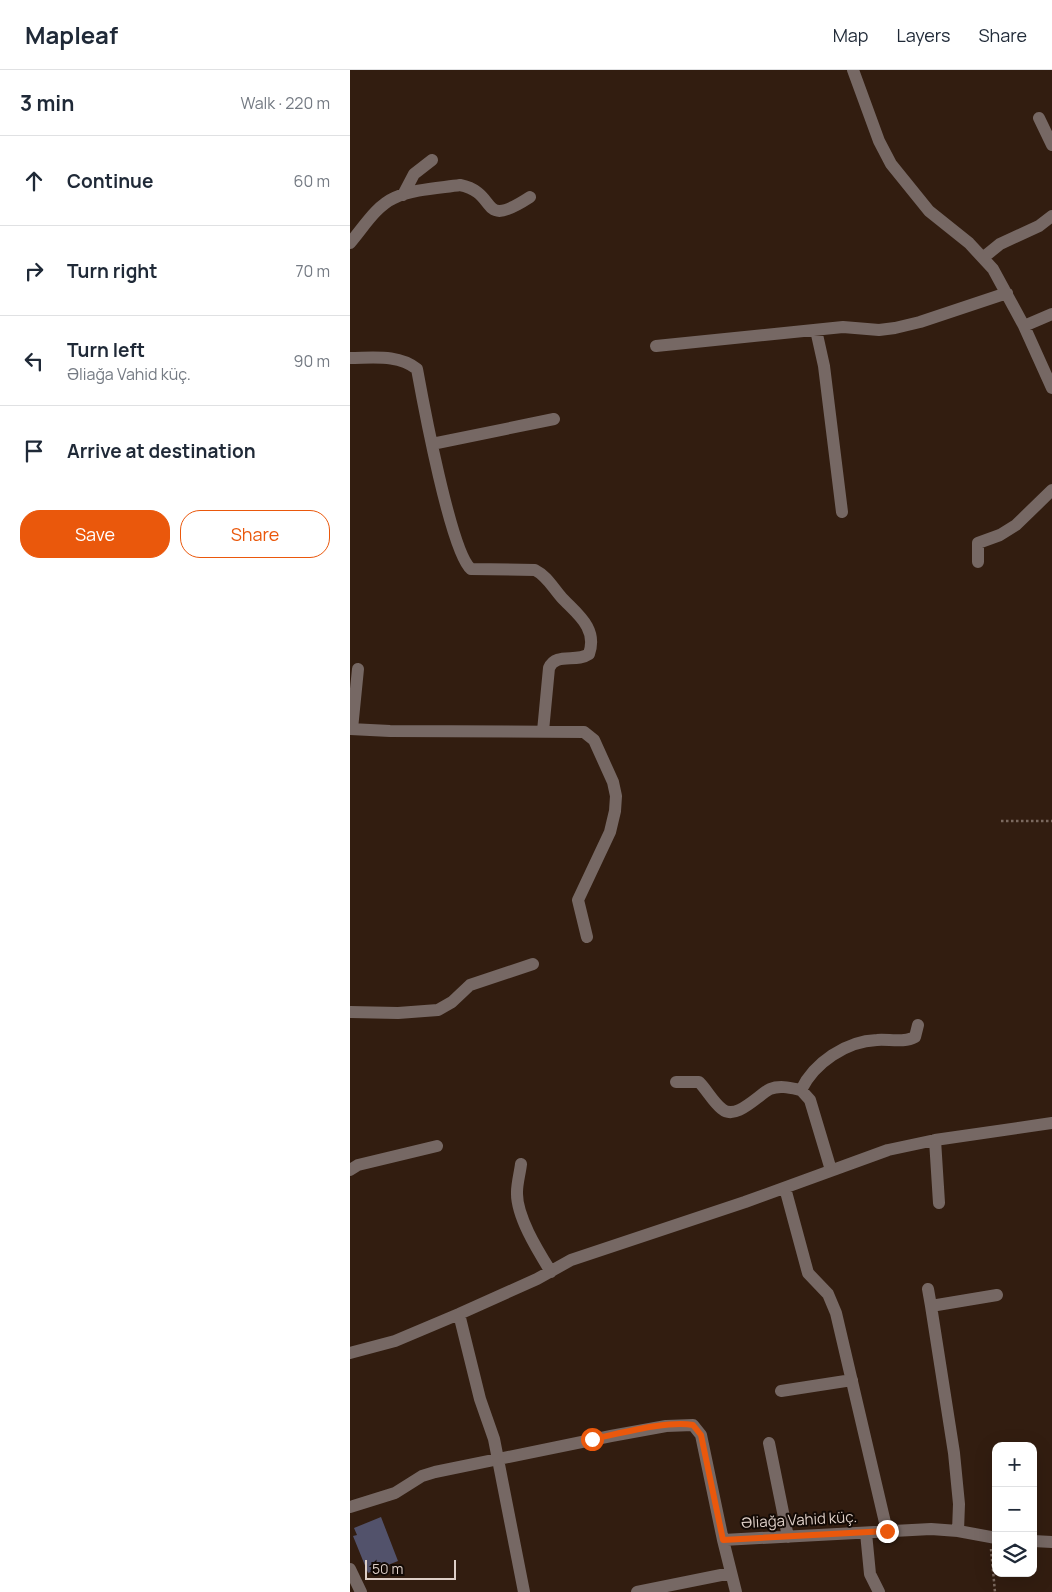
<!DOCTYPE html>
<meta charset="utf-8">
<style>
body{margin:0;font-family:Manrope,sans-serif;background:#f2f2f3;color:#1f2937}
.controls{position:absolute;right:15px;bottom:15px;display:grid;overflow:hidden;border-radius:10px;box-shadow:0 5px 20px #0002}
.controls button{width:45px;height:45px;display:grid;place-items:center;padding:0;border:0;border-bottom:1px solid #e0e1e3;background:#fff;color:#1f2937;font:25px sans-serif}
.scale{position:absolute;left:15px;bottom:12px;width:91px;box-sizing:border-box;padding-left:5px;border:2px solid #decfc7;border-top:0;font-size:14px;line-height:18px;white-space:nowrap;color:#decfc7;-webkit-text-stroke:4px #130a05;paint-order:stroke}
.stop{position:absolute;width:15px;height:15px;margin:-11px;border:4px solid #ea580c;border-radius:50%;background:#fff}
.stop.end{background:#ea580c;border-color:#fff;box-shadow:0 1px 5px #0008}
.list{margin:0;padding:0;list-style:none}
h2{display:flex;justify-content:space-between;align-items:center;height:65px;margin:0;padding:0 20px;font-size:21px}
h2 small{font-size:16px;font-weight:400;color:#747a83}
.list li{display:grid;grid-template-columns:32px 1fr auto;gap:15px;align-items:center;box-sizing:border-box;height:90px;padding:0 20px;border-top:1px solid #e0e1e3}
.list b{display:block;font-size:19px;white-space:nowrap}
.list p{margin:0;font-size:16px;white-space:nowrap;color:#747a83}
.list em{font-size:16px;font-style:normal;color:#747a83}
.actions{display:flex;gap:10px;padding:15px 20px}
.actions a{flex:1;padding:11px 0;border:1px solid #ea580c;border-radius:20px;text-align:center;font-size:18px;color:#ea580c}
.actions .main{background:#ea580c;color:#fff}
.icon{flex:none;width:28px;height:28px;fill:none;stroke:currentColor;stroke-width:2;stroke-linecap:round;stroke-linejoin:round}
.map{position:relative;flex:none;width:702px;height:1522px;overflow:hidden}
header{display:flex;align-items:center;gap:30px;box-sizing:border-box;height:70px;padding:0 25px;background:#fff;border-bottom:1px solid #e0e1e3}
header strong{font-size:24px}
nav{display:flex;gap:28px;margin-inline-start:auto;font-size:18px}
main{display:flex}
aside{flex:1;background:#fff}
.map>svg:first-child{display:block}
.building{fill:#52526b}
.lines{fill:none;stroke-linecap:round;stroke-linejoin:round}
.path{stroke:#7b695e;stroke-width:2.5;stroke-dasharray:2.5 2.5;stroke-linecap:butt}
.minor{stroke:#766864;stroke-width:12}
.route{stroke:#ea580c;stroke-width:6}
.labels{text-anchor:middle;stroke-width:4;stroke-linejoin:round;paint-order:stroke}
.street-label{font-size:15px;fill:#decfc7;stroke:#130a05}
</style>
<header>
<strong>Mapleaf</strong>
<nav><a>Map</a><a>Layers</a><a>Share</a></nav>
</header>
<main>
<aside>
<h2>3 min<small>Walk · 220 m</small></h2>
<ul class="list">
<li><svg class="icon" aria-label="ahead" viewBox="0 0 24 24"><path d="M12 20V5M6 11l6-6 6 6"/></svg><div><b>Continue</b></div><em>60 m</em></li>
<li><svg class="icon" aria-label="right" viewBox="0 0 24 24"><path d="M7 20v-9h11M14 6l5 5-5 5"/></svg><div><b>Turn right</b></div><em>70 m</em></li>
<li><svg class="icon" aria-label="left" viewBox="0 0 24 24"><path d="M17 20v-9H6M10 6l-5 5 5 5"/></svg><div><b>Turn left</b><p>Əliağa Vahid küç.</p></div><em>90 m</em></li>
<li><svg class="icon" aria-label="arrive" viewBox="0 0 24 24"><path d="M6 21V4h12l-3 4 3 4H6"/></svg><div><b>Arrive at destination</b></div></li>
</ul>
<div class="actions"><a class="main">Save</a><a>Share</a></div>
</aside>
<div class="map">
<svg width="702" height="1522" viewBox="0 0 702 1522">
<rect width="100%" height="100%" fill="#321d10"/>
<!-- building -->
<path class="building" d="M31,1447L48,1491L18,1503L3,1466L7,1465L4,1458Z"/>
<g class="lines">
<!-- path -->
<path class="path" d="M651,751H702
M641,1479L645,1522"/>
<!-- minor -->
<path class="minor" d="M503,0L529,71L541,94L579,141L619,173L643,199L674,256L702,318
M689,48L702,75
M53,125L64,104L82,90
M0,173C13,158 26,136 44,128C63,119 90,118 110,115C150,123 128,161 180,127
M634,187L650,174L689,156L702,146
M674,256L702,244
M466,260L474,296L492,442
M306,276L493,257L529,260L545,258L570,252L657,223
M0,288C23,288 48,284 67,299C73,332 101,483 121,499L185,500C197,506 203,518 212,528C227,544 248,558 239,584C226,593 206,582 199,598L193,661
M82,374L204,349
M628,492V473L650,465L666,455L702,420
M0,659L40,661L234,662L244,670L263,712L266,726L265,741L260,762L228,830L237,867
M2,659L8,599
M0,942L48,943L88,940L102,932L120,915L183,894
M326,1012H349C357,1020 363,1032 372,1039C386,1051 408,1025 420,1019C430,1015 441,1018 451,1020L460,1030L481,1100
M451,1020C464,993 496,971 527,970C539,969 554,973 565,967L568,955
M585,1070L589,1133
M171,1094C170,1103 167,1113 167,1122C166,1146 188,1181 201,1202
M0,1100L8,1095L87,1076
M435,1118L458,1203L478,1224L486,1243L537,1461
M578,1219L581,1236
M109,1244L130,1329L144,1369L174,1522
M0,1283L45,1271L109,1244L187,1209L221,1190L395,1132L538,1080L585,1070L702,1053
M431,1321L502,1310
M419,1373L438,1467
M0,1437L45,1423L72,1406L85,1402L261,1366L316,1356L343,1355L351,1365L373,1470L386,1522
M608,1461L609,1434L604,1383L581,1236L647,1225
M516,1463L520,1504L529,1522
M373,1470L581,1459L608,1461L646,1468
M683,1471L702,1472
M0,1499L11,1522
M287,1522L381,1503"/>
</g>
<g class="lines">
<!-- route -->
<path class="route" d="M242,1369C268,1364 318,1350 343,1355L351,1365L373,1470L537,1461"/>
</g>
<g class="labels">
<!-- street labels -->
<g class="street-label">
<text transform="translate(449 1450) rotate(-3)" y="5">Əliağa Vahid küç.</text>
</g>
</g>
</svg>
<div class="controls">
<button>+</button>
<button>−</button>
<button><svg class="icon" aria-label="layers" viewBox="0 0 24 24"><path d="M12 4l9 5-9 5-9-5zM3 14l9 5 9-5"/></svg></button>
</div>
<div class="scale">50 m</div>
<div class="stop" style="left:242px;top:1369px"></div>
<div class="stop end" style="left:537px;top:1461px"></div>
</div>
</main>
